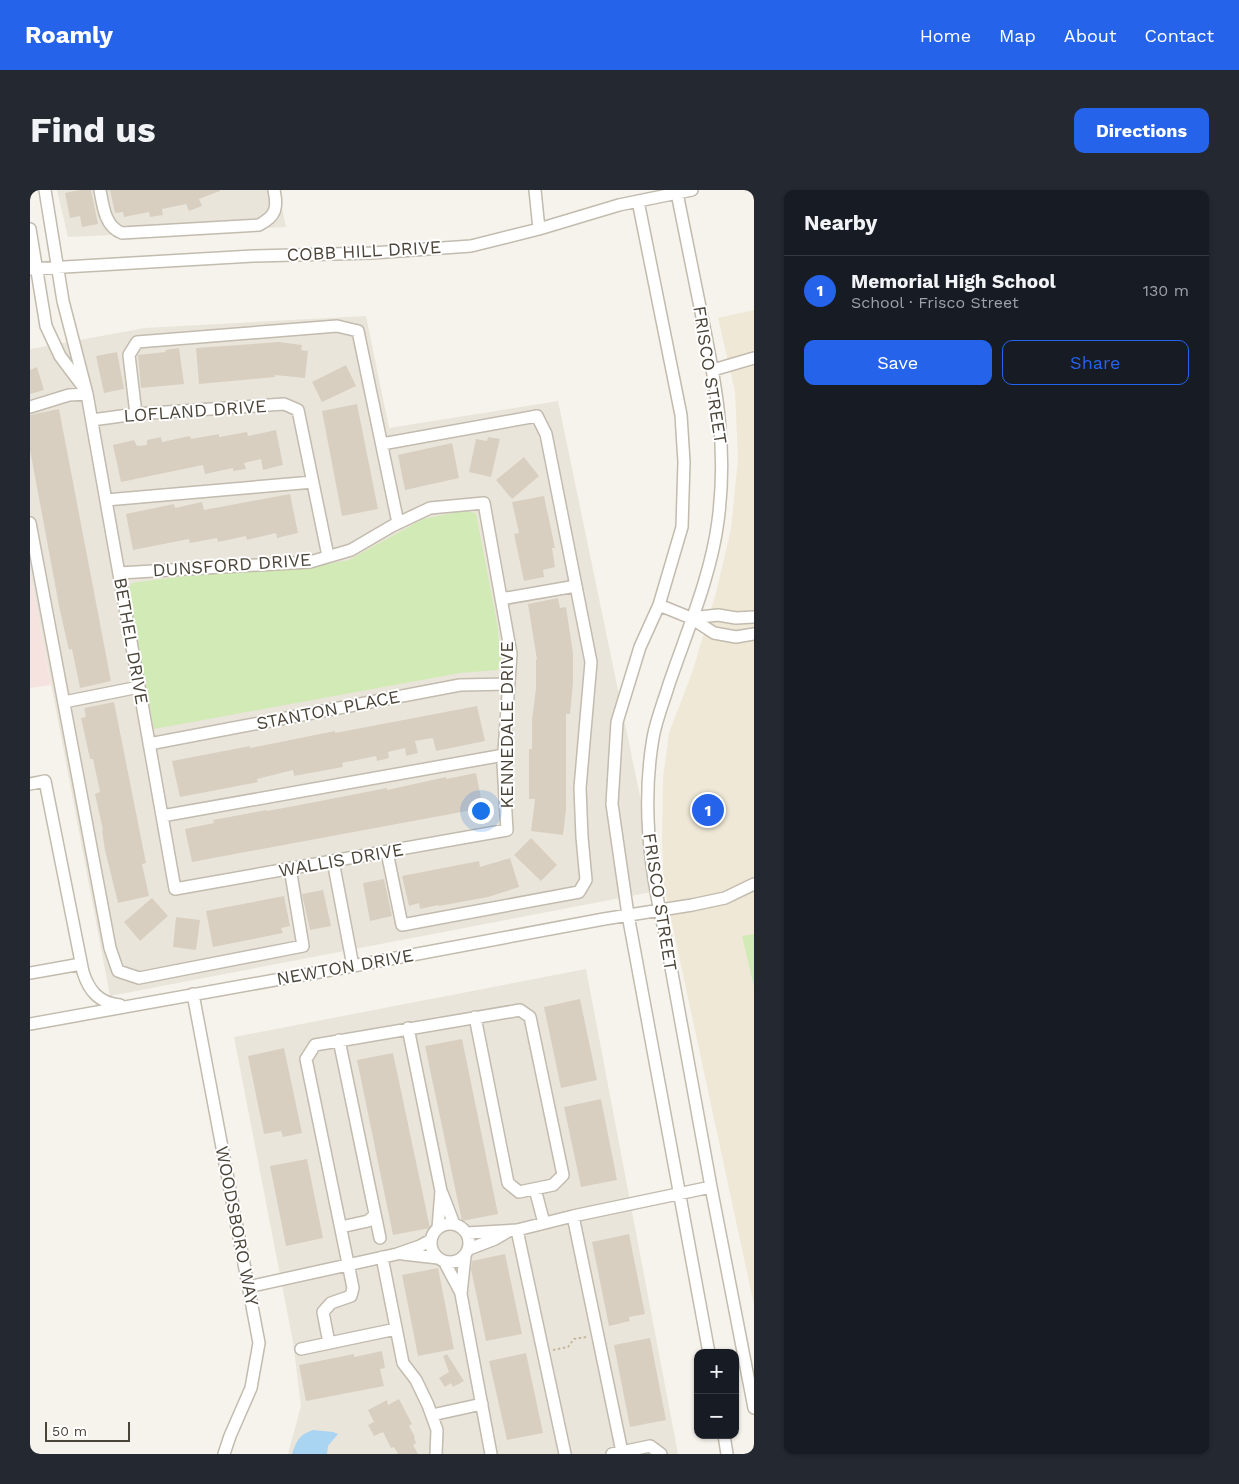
<!DOCTYPE html>
<meta charset="utf-8">
<style>
body{margin:0;font-family:"Work Sans",sans-serif;background:#242831;color:#f1f3f6}
.controls{position:absolute;right:15px;bottom:15px;display:grid;overflow:hidden;border-radius:10px;box-shadow:0 1px 4px #0004}
.controls button{width:45px;height:45px;display:grid;place-items:center;padding:0;border:0;border-bottom:1px solid #363941;background:#171b24;color:#f1f3f6;font:25px sans-serif}
.scale{position:absolute;left:15px;bottom:12px;width:85px;box-sizing:border-box;padding-left:5px;border:2px solid #4b4439;border-top:0;font-size:14px;line-height:18px;white-space:nowrap;color:#4b4439;-webkit-text-stroke:4px #fff;paint-order:stroke}
.you{position:absolute;left:450px;top:620px;width:18px;height:18px;margin:-12px;border:4px solid #fff;border-radius:50%;background:#1a73e8;box-shadow:0 0 0 8px #1a73e833}
.badge{display:grid;place-items:center;width:32px;height:32px;border-radius:50%;background:#2563eb;color:#fff;font-size:16px;font-weight:700}
.pin{position:absolute;translate:-50% -50%;border:2px solid #fff;box-shadow:0 1px 5px #0006}
.list{margin:0;padding:0;list-style:none}
h2{display:flex;justify-content:space-between;align-items:center;height:65px;margin:0;padding:0 20px;font-size:21px}
h2 small{font-size:16px;font-weight:400;color:#9ea1a6}
.list li{display:grid;grid-template-columns:32px 1fr auto;gap:15px;align-items:center;box-sizing:border-box;height:70px;padding:0 20px;border-top:1px solid #363941}
.list b{display:block;font-size:19px;white-space:nowrap}
.list p{margin:0;font-size:16px;white-space:nowrap;color:#9ea1a6}
.list em{font-size:16px;font-style:normal;color:#9ea1a6}
.actions{display:flex;gap:10px;padding:15px 20px}
.actions a{flex:1;padding:11px 0;border:1px solid #2563eb;border-radius:10px;text-align:center;font-size:18px;color:#2563eb}
.actions .main{background:#2563eb;color:#fff}
.map{position:relative;flex:none;width:724px;height:1264px;overflow:hidden;border-radius:10px}
header{display:flex;align-items:center;gap:30px;box-sizing:border-box;height:70px;padding:0 25px;background:#2563eb;color:#fff}
header strong{font-size:24px}
nav{display:flex;gap:28px;margin-inline-start:auto;font-size:18px}
.intro{display:flex;align-items:center;justify-content:space-between;box-sizing:border-box;height:120px;padding:0 30px}
h1{margin:0;font-size:35px}
.button{padding:12px 22px;border-radius:10px;background:#2563eb;color:#fff;font-size:18px;font-weight:700}
main{display:flex;gap:30px;padding:0 30px}
aside{flex:1;background:#171b24;border-radius:10px;box-shadow:0 1px 4px #0004}
.map>svg:first-child{display:block}
.residential{fill:#eae5da}
.education{fill:#efe8d6}
.medical{fill:#f6e3e0}
.green{fill:#d2eab5}
.water{fill:#a9d4f2}
.building{fill:#d8cfc1}
.lines{fill:none;stroke-linecap:round;stroke-linejoin:round}
.minor-casing{stroke:#c2bbae;stroke-width:14}
.path{stroke:#c4b79f;stroke-width:2;stroke-dasharray:2.5 2.5;stroke-linecap:butt}
.minor{stroke:#fff;stroke-width:11}
.labels{text-anchor:middle;stroke-width:4;stroke-linejoin:round;paint-order:stroke}
.street-label{font-size:18px;fill:#4b4439;stroke:#fff}
</style>
<header>
<strong>Roamly</strong>
<nav><a>Home</a><a>Map</a><a>About</a><a>Contact</a></nav>
</header>
<div class="intro"><h1>Find us</h1><a class="button">Directions</a></div>
<main>
<div class="map">
<svg width="724" height="1264" viewBox="0 0 724 1264">
<rect width="100%" height="100%" fill="#f6f3ec"/>
<!-- residential -->
<path class="residential" d="M27,0H248L256,37L38,47Z
M336,126L359,238L528,211L609,601L627,701L80,806L0,382V159L115,138Z
M556,779L648,1264H258L271,1216L263,1152L204,847Z"/>
<!-- education -->
<path class="education" d="M724,120V1115L634,696L632,652L633,589L639,543L662,483L686,403L701,339L708,269L705,201L688,128Z"/>
<!-- medical -->
<path class="medical" d="M0,382L21,495L0,498Z"/>
<!-- green -->
<path class="green" d="M433,321L446,323L467,433L471,469L468,480L430,483L124,539L97,401L102,393L160,385L271,379L319,370L393,329Z
M724,744V797L712,746Z"/>
<!-- water -->
<path class="water" d="M283,1240L303,1242L308,1244L298,1256L297,1264H262C267,1250 269,1245 283,1240Z"/>
<!-- building -->
<path class="building" d="M49,0H61L68,34L52,37L50,26L40,28L35,3Z
M80,0H190V1L169,9L172,16L159,21L156,14L132,19L133,25L120,27L119,22L94,27L93,22L85,23Z
M249,152L272,155L271,160L278,161L275,188L245,185V187L169,194L166,158Z
M149,158L154,194L111,198L108,165L136,162L135,160Z
M87,162L94,199L74,203L66,166Z
M316,175L326,196L292,212L282,192Z
M7,177L14,200L0,204V180Z
M327,214L348,319L312,326L292,221Z
M29,219L81,491L50,498L42,459L39,460L30,421L0,260V225Z
M246,240L253,275L233,280L231,269L214,273L216,279L203,281V278L175,284L173,275L91,292L83,255L104,250L107,256L117,255V250L131,247L132,252L160,246L161,249L189,244V247L217,242L218,246Z
M458,247L470,249L461,287L439,282L446,249L457,251Z
M422,253L429,288L375,300L368,265Z
M494,267L509,286L482,309L466,290Z
M260,304L268,343L247,348L246,343L217,350L216,346L188,352L187,348L160,353L159,349L103,360L96,324L144,314L145,318L172,312L174,320Z
M514,306L525,358H522L525,377L513,380L514,387L494,391L484,344L489,343L482,312Z
M528,408L530,418L536,417L543,463V493L540,524H536V620L533,645L501,641L505,609H499V559H502V530L506,498V470H507L498,414Z
M84,512L116,673L112,674L119,706L88,713L75,660L72,640H73L65,604L70,602L63,569H60L51,528L56,527L54,518Z
M447,516L455,551L406,561L403,548L385,551L388,563L376,566L375,558L358,562L359,568L347,571L346,566L312,573L313,577L264,586L263,580L227,589L228,592L150,607L142,571L220,556V558L305,541V543Z
M446,583L453,618L162,672L155,639L184,633L183,630L236,620V621L259,617L357,598V600L416,587V589Z
M501,648L527,675L511,691L484,665Z
M480,668L489,697L458,707L409,716L408,715L390,719L389,713L379,716L372,686L449,671L450,677Z
M354,689L362,726L340,731L333,693Z
M293,700L301,736L280,740L272,704Z
M254,706L260,736L251,738L253,743L183,757L176,721Z
M122,708L138,726L110,751L94,732Z
M146,727L170,730L166,760L143,757Z
M550,809L567,890L531,898L514,817Z
M432,849L468,1024L432,1031L395,856Z
M254,858L272,943L253,947L251,941L234,944L218,866Z
M363,863L400,1038L363,1045L327,870Z
M571,909L587,990L551,997L534,917Z
M277,969L293,1048L256,1056L240,976Z
M599,1044L615,1124L599,1127L600,1131L579,1136L562,1052Z
M475,1064L492,1144L456,1151L441,1079L442,1071Z
M408,1078L424,1159L388,1166L372,1085Z
M620,1148L636,1230L600,1237L584,1155Z
M352,1161L355,1178L350,1179L354,1196L276,1211L269,1175L324,1164V1167Z
M496,1163L513,1243L477,1250L459,1171Z
M417,1164L434,1191L423,1197L421,1193L415,1197L409,1188L419,1182L413,1166Z
M369,1209L382,1234L379,1236L385,1247L384,1248L386,1253L383,1255L388,1264H368L364,1257L361,1258L353,1242L344,1246L338,1235L344,1232L338,1220L357,1210L358,1215Z"/>
<g class="lines">
<!-- minor casing -->
<g class="minor-casing">
<path id="minor" d="M15,0L33,111L57,204L145,699L477,640L473,574L481,464L454,313L400,318L362,336L321,360L280,372L89,383
M70,0C73,16 75,37 92,43L229,35C246,26 248,18 244,0
M505,0L509,39
M647,3C655,43 663,82 671,122C686,194 698,257 688,331C681,386 657,441 639,494C634,511 626,530 623,548C612,612 619,677 634,739L681,997L724,1218
M608,11L651,225L654,272L652,337L629,415L610,457L587,532L582,614L598,725L679,1163
M0,39L16,136L30,166L54,198
M0,79L223,66L342,63L441,56L509,39L589,15L662,0
M683,180L724,168
M0,217L39,205L57,204
M106,224L99,165L107,152L307,136L328,141L368,333
M62,230L106,224L254,214L268,220L298,366
M352,254L507,226L516,244L561,472L550,598L552,647L556,690L549,702L372,735L357,662
M76,310L283,292
M0,333L80,758L88,781L109,788L273,756L260,678
M471,409L546,396
M629,415L661,428L684,443L706,447L724,444
M661,428L688,425L706,428L724,427
M34,512L109,497
M119,554L430,495L479,494
M0,594L15,591L53,782C59,801 69,813 90,815
M132,626L474,565
M303,671L323,776
M0,783L51,774
M163,804L229,1153L221,1198L200,1246L194,1264
M0,834L323,776L574,729L662,715L695,708L724,694
M378,838L411,1001L408,1038
M309,850L350,1048
M505,999L514,1033
M412,1003L424,1034
M543,1026L592,1262
M401 1053a19 19 0 1 1 38 0a19 19 0 1 1-38 0Z
M311,1037L338,1031L345,1025
M487,1040L535,1264
M437,1043L487,1040L543,1026L681,997
M439,1059L465,1049L477,1042
M373,1064L408,1068
M435,1066L431,1104L461,1264
M352,1067L373,1173L386,1190L398,1215L407,1240L406,1264
M414,1071L431,1103
M218,1097L367,1064L390,1056L401,1050
M299,1153L293,1122L301,1113L321,1106L323,1098L276,869L285,855L490,820L500,827L533,985L523,995L489,1002L478,993L445,827
M271,1159L366,1139
M402,1225L452,1214
M694,1245L697,1264
M582,1264L620,1256L631,1264"/>
</g>
<!-- path -->
<path class="path" d="M523,1160L538,1157L544,1149L556,1147"/>
<!-- minor -->
<use href="#minor" class="minor"/>
</g>
<g class="labels">
<!-- street labels -->
<g class="street-label">
<text transform="translate(334 61) rotate(-3)" y="6">COBB HILL DRIVE</text>
<text transform="translate(680 185) rotate(81)" y="6">FRISCO STREET</text>
<text transform="translate(165 221) rotate(-4)" y="6">LOFLAND DRIVE</text>
<text transform="translate(202 375) rotate(-4)" y="6">DUNSFORD DRIVE</text>
<text transform="translate(101 451) rotate(80)" y="6">BETHEL DRIVE</text>
<text transform="translate(298 520) rotate(-11)" y="6">STANTON PLACE</text>
<text transform="translate(477 535) rotate(-90)" y="6">KENNEDALE DRIVE</text>
<text transform="translate(311 670) rotate(-10)" y="6">WALLIS DRIVE</text>
<text transform="translate(630 712) rotate(81)" y="6">FRISCO STREET</text>
<text transform="translate(315 777) rotate(-10)" y="6">NEWTON DRIVE</text>
<text transform="translate(207 1036) rotate(79)" y="6">WOODSBORO WAY</text>
</g>
</g>
</svg>
<div class="controls">
<button>+</button>
<button>−</button>
</div>
<div class="scale">50 m</div>
<div class="you"></div>
<div class="pin badge" style="left:678px;top:620px">1</div>
</div>
<aside>
<h2>Nearby<small></small></h2>
<ul class="list">
<li><span class="badge">1</span><div><b>Memorial High School</b><p>School · Frisco Street</p></div><em>130 m</em></li>
</ul>
<div class="actions"><a class="main">Save</a><a>Share</a></div>
</aside>
</main>
